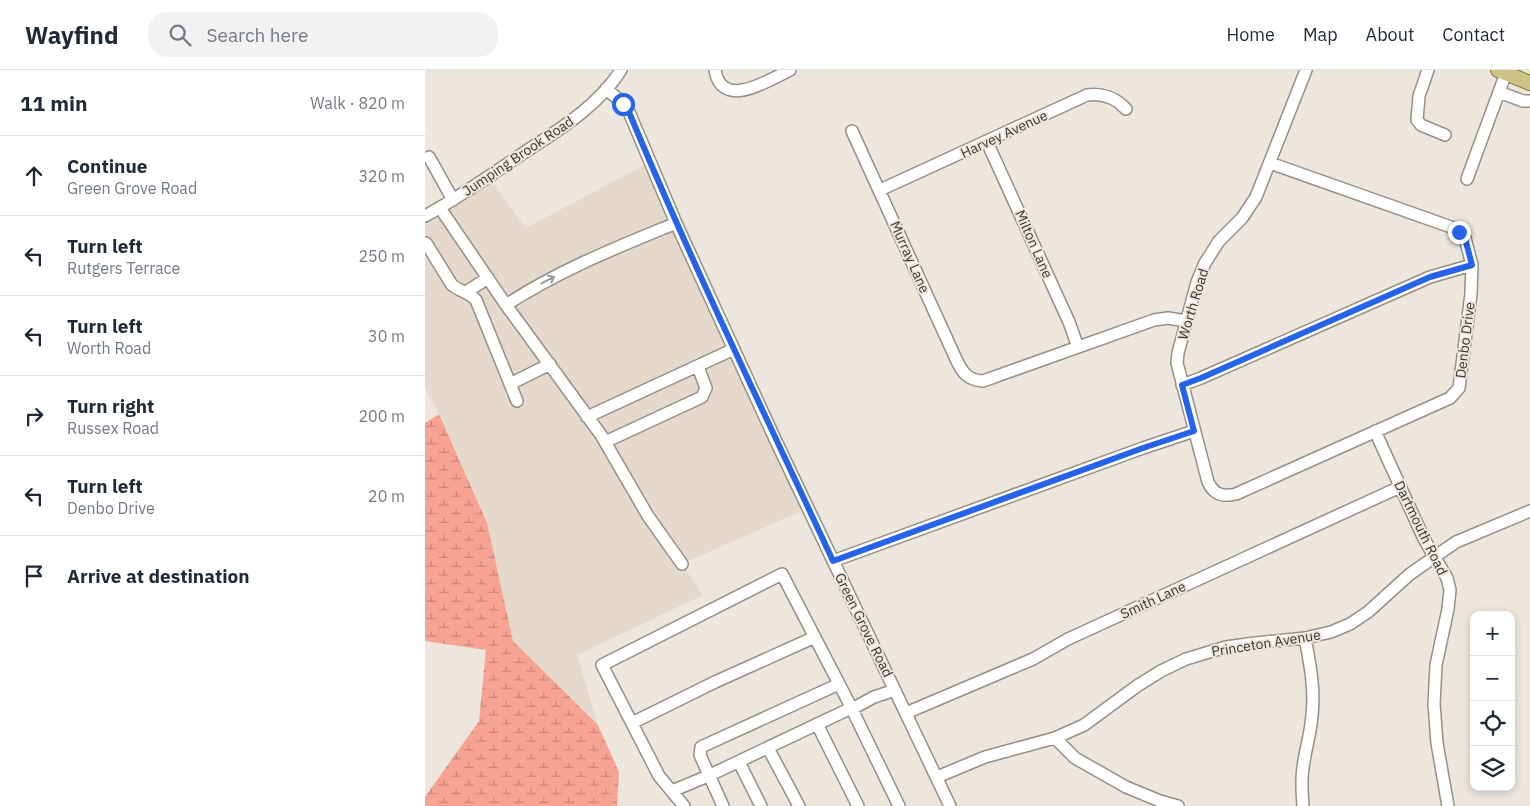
<!DOCTYPE html>
<meta charset="utf-8">
<style>
body{margin:0;font-family:"IBM Plex Sans",sans-serif;background:#f2f2f3;color:#1f2937}
.controls{position:absolute;right:15px;bottom:15px;display:grid;overflow:hidden;border-radius:10px;box-shadow:0 2px 8px #0003}
.controls button{width:45px;height:45px;display:grid;place-items:center;padding:0;border:0;border-bottom:1px solid #e0e1e3;background:#fff;color:#1f2937;font:25px sans-serif}
.stop{position:absolute;width:15px;height:15px;margin:-11px;border:4px solid #2563eb;border-radius:50%;background:#fff}
.stop.end{background:#2563eb;border-color:#fff;box-shadow:0 1px 5px #0008}
.list{margin:0;padding:0;list-style:none}
h2{display:flex;justify-content:space-between;align-items:center;height:65px;margin:0;padding:0 20px;font-size:21px}
h2 small{font-size:16px;font-weight:400;color:#747a83}
.list li{display:grid;grid-template-columns:32px 1fr auto;gap:15px;align-items:center;box-sizing:border-box;height:80px;padding:0 20px;border-top:1px solid #e0e1e3}
.list b{display:block;font-size:19px;white-space:nowrap}
.list p{margin:0;font-size:16px;white-space:nowrap;color:#747a83}
.list em{font-size:16px;font-style:normal;color:#747a83}
.icon{flex:none;width:28px;height:28px;fill:none;stroke:currentColor;stroke-width:2;stroke-linecap:round;stroke-linejoin:round}
.map{position:relative;flex:none;width:1105px;height:736px;overflow:hidden}
header{display:flex;align-items:center;gap:30px;box-sizing:border-box;height:70px;padding:0 25px;background:#fff;border-bottom:1px solid #e0e1e3}
header strong{font-size:24px}
nav{display:flex;gap:28px;margin-inline-start:auto;font-size:18px}
.search{width:350px;height:45px;background:#f2f2f3;display:flex;align-items:center;gap:12px;box-sizing:border-box;padding:0 18px;border-radius:20px;color:#747a83;font-size:19px}
main{display:flex}
aside{flex:1;background:#fff}
.map>svg:first-child{display:block}
.built{fill:#e4d9ca}
.wetland{fill:url(#wetland-marsh)}
.lines{fill:none;stroke-linecap:round;stroke-linejoin:round}
.minor-casing{stroke:#958f87;stroke-width:14}
.major-casing{stroke:#827934;stroke-width:16}
.minor{stroke:#fff;stroke-width:11}
.major{stroke:#ccc485;stroke-width:14}
.oneway{stroke:#9c9b99}
.route{stroke:#2563eb;stroke-width:6}
.labels{text-anchor:middle;stroke-width:4;stroke-linejoin:round;paint-order:stroke}
.street-label{font-size:14px;fill:#393733;stroke:#ece6dd}
</style>
<header>
<strong>Wayfind</strong>
<div class="search"><svg class="icon" aria-label="search" viewBox="0 0 24 24"><circle cx="10" cy="10" r="6"/><path d="M15 15l6 6"/></svg>Search here</div>
<nav><a>Home</a><a>Map</a><a>About</a><a>Contact</a></nav>
</header>
<main>
<aside>
<h2>11 min<small>Walk · 820 m</small></h2>
<ul class="list">
<li><svg class="icon" aria-label="ahead" viewBox="0 0 24 24"><path d="M12 20V5M6 11l6-6 6 6"/></svg><div><b>Continue</b><p>Green Grove Road</p></div><em>320 m</em></li>
<li><svg class="icon" aria-label="left" viewBox="0 0 24 24"><path d="M17 20v-9H6M10 6l-5 5 5 5"/></svg><div><b>Turn left</b><p>Rutgers Terrace</p></div><em>250 m</em></li>
<li><svg class="icon" aria-label="left" viewBox="0 0 24 24"><path d="M17 20v-9H6M10 6l-5 5 5 5"/></svg><div><b>Turn left</b><p>Worth Road</p></div><em>30 m</em></li>
<li><svg class="icon" aria-label="right" viewBox="0 0 24 24"><path d="M7 20v-9h11M14 6l5 5-5 5"/></svg><div><b>Turn right</b><p>Russex Road</p></div><em>200 m</em></li>
<li><svg class="icon" aria-label="left" viewBox="0 0 24 24"><path d="M17 20v-9H6M10 6l-5 5 5 5"/></svg><div><b>Turn left</b><p>Denbo Drive</p></div><em>20 m</em></li>
<li><svg class="icon" aria-label="arrive" viewBox="0 0 24 24"><path d="M6 21V4h12l-3 4 3 4H6"/></svg><div><b>Arrive at destination</b></div></li>
</ul>
</aside>
<div class="map">
<svg width="1105" height="736" viewBox="0 0 1105 736">
<defs>
<pattern id="wetland-marsh" width="20" height="14" patternUnits="userSpaceOnUse" patternTransform="scale(1.25)"><rect width="20" height="14" fill="#f7a393"/><path d="M1 5h8M5 5V1M11 12h8M15 12V8" fill="none" stroke="#c98679"/></pattern>
</defs>
<rect width="100%" height="100%" fill="#ece6dd"/>
<!-- built -->
<path class="built" d="M225,92L383,438L257,494L278,525L152,585L173,655L88,572L62,453L14,344L0,318V139L63,106L101,158Z"/>
<!-- wetland -->
<path class="wetland" d="M14,344L62,453L88,571L173,655L194,702L192,736H0V727L54,651L61,580L0,571V353Z"/>
<g class="lines">
<!-- minor casing -->
<g class="minor-casing">
<path id="minor" d="M290,0C297,41 344,10 365,0
M1003,0L994,26L992,50L996,55L1020,65
M181,19L198,33L204,42L251,153L350,369L525,736
M1074,22L1098,31H1105
M427,61L531,289C537,302 542,310 558,311L729,250L743,248L761,251
M562,72L644,252L653,277
M4,87L28,130
M845,93L1026,157L1034,161L1040,168L1047,195L1046,224L1034,318L1025,328L811,424C798,427 789,425 783,412L752,293L753,283L772,212L780,193L794,171L817,148L831,127L881,0
M1042,109L1081,3
M455,120L662,25C677,23 691,28 701,39
M15,138L81,235L176,365L223,446L257,494
M0,146C33,128 63,107 94,86C130,62 172,38 196,0
M1,173L27,215C34,221 44,222 51,230L92,331
M41,222L63,208
M81,235C134,200 193,177 251,153
M85,314L125,294
M757,315L776,308L1005,207L1047,195
M162,347L309,279
M950,361L999,469L1022,508L1025,520L1023,539L1011,595L1009,634L1012,673L1023,736
M180,372L277,327L281,318L273,297
M408,491L718,378L769,361
M481,643L608,589L643,569L975,417
M207,653L290,612L390,567
M392,654L433,736
M630,668L650,688L701,717L735,731L753,736
M343,678L374,736
M314,692L336,736
M512,707L560,687L630,668L659,655L712,616L736,601L761,589L801,577L830,573L880,568L906,562L925,554L943,542L985,504L1031,472L1105,441
M247,721L283,706L422,640L427,639L449,627L470,620
M259,736L234,706L177,595L357,504L424,633L474,736
M298,736L275,685L276,677L414,614
M878,736C877,723 876,710 878,698C880,680 886,663 887,645C890,619 885,594 880,568"/>
</g>
<!-- major casing -->
<g class="major-casing">
<path id="major" d="M1073,0L1105,13"/>
</g>
<!-- minor -->
<use href="#minor" class="minor"/>
<!-- major -->
<use href="#major" class="major"/>
</g>
<!-- one-way arrows -->
<defs><path id="oneway-shaft" d="M-6 0H5M1.5-3L5.5 0L1.5 3" fill="none" stroke-width="1.6" stroke-linecap="round" stroke-linejoin="round" transform="scale(1.25)"/></defs>
<use class="oneway" href="#oneway-shaft" transform="translate(123 210) rotate(-27)"/>
<g class="lines">
<!-- route -->
<path class="route" d="M198,34L204,42C267,194 339,342 408,491L718,378L769,361L757,315L776,308L1005,207L1047,195L1040,168L1034,162"/>
</g>
<g class="labels">
<!-- street labels -->
<g class="street-label">
<text transform="translate(579 64) rotate(-25)" y="5">Harvey Avenue</text>
<text transform="translate(93 86) rotate(-34)" y="5">Jumping Brook Road</text>
<text transform="translate(609 174) rotate(66)" y="5">Milton Lane</text>
<text transform="translate(485 187) rotate(66)" y="5">Murray Lane</text>
<text transform="translate(768 234) rotate(-73)" y="5">Worth Road</text>
<text transform="translate(1040 270) rotate(-83)" y="5">Denbo Drive</text>
<text transform="translate(996 458) rotate(64)" y="5">Dartmouth Road</text>
<text transform="translate(728 530) rotate(-25)" y="5">Smith Lane</text>
<text transform="translate(439 555) rotate(64)" y="5">Green Grove Road</text>
<text transform="translate(841 573) rotate(-9)" y="5">Princeton Avenue</text>
</g>
</g>
</svg>
<div class="controls">
<button>+</button>
<button>−</button>
<button><svg class="icon" aria-label="locate" viewBox="0 0 24 24"><circle cx="12" cy="12" r="6"/><path d="M12 2v4M12 18v4M2 12h4M18 12h4"/></svg></button>
<button><svg class="icon" aria-label="layers" viewBox="0 0 24 24"><path d="M12 4l9 5-9 5-9-5zM3 14l9 5 9-5"/></svg></button>
</div>
<div class="stop" style="left:198px;top:34px"></div>
<div class="stop end" style="left:1034px;top:162px"></div>
</div>
</main>
